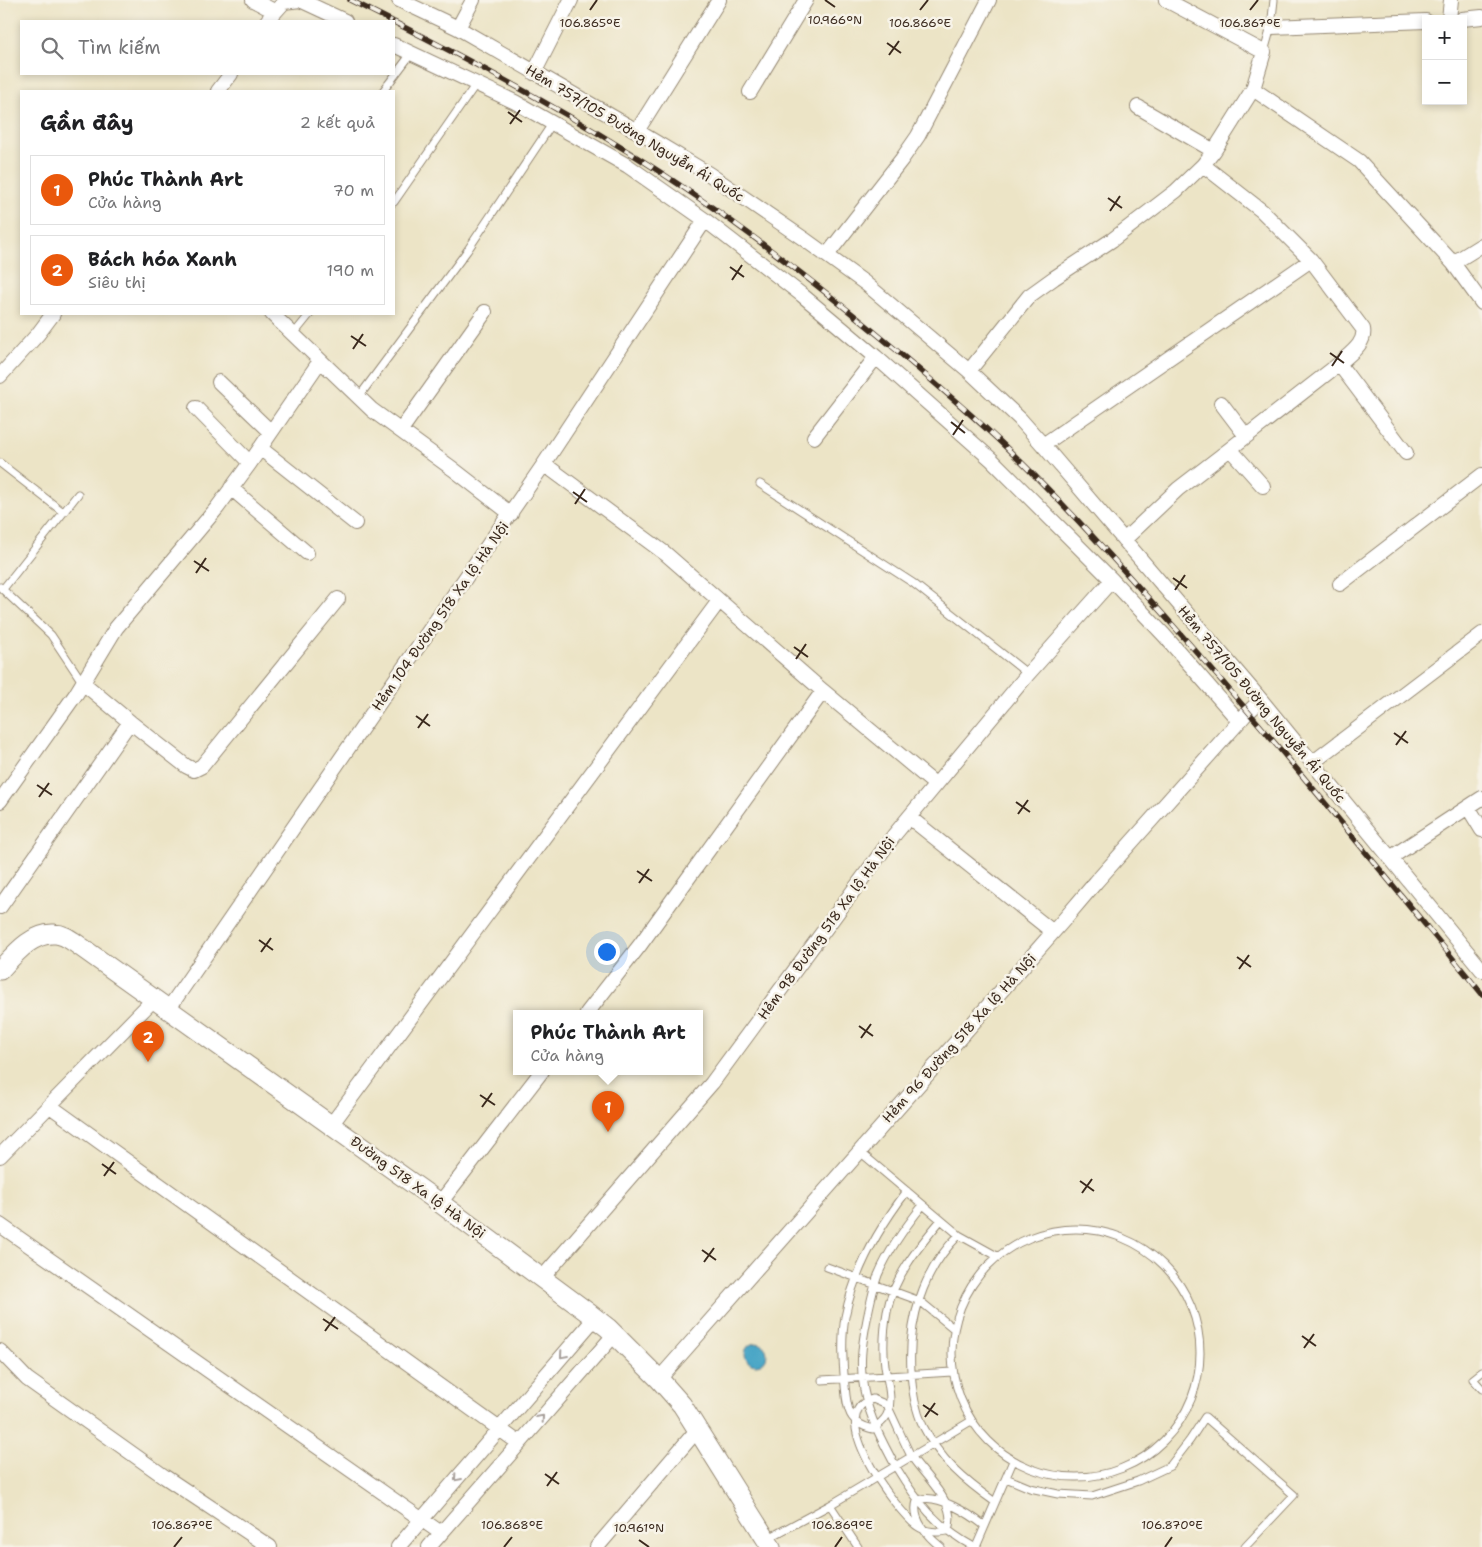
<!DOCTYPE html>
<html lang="vi">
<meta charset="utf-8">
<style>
body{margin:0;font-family:"Shantell Sans",sans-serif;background:#f2f2f2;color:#202124}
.controls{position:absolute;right:15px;top:15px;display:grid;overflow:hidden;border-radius:0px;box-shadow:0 2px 8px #0003}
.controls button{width:45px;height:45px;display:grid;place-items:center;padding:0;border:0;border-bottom:1px solid #e0e0e0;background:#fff;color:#202124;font:25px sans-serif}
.you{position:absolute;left:606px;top:951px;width:18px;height:18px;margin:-12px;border:4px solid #fff;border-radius:50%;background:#1a73e8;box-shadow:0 0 0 8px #1a73e833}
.badge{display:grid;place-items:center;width:32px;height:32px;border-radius:50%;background:#ea580c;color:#fff;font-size:16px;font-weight:700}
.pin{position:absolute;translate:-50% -41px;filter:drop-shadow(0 1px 2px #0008)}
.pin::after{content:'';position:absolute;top:26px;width:18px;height:15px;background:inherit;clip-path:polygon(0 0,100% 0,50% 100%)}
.popup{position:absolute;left:513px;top:1010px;width:190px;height:65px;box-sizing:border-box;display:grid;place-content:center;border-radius:0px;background:#fff;filter:drop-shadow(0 1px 4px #0005);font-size:16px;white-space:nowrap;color:#757577}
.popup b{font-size:19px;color:#202124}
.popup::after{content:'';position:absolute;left:50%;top:100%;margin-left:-10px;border:10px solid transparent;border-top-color:#fff}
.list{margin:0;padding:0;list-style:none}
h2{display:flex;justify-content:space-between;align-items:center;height:65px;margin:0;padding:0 20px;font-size:21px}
h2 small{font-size:16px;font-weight:400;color:#757577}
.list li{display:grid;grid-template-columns:32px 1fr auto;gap:15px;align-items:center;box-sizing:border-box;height:70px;margin:0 10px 10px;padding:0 10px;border:1px solid #e0e0e0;border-radius:0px}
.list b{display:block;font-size:19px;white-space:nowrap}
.list p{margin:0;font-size:16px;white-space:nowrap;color:#757577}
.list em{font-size:16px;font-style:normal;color:#757577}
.icon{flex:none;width:28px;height:28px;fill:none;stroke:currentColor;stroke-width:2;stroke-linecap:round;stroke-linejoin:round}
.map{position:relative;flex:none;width:1482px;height:1547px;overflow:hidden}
.search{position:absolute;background:#fff;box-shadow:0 2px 8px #0003;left:20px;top:20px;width:375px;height:55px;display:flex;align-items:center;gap:12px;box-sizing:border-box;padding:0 18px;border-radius:0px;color:#757577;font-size:19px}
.panel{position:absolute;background:#fff;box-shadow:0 2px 8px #0003;left:20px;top:90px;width:375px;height:225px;border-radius:0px}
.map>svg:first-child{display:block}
.water{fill:#48a6c6;stroke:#426872}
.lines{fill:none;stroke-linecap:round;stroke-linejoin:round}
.lane-casing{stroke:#948772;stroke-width:9}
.street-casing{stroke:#948772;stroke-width:16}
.secondary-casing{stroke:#948772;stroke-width:21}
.lane{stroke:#fff;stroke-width:7}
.street{stroke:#fff;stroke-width:14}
.secondary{stroke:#fff;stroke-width:19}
.rail-casing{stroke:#3b2a1e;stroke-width:5.5}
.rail{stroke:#f7f3e8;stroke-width:4;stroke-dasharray:11;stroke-linecap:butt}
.oneway{stroke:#a79f9a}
.ticks{fill:none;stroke:#3b2a1e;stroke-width:2}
.labels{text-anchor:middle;stroke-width:5;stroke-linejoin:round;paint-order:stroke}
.street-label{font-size:14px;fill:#3b2a1e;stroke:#f7f3e8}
.ticks-label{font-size:12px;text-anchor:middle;fill:#3b2a1e;stroke:#f7f3e8;stroke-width:5;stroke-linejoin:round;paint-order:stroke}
</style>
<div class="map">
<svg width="1482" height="1547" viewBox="0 0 1482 1547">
<rect width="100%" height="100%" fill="#f7f3e8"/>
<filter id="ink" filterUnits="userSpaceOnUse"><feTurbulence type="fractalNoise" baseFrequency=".02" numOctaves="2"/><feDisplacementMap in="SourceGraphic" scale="10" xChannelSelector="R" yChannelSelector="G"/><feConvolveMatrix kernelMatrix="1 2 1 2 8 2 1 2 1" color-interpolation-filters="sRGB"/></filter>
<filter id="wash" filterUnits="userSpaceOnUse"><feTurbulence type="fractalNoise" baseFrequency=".0096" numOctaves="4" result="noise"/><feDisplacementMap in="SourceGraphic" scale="20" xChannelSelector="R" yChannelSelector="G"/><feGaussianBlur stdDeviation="1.12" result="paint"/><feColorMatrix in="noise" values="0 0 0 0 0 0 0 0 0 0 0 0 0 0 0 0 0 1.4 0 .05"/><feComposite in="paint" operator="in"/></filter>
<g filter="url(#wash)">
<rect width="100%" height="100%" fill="#ece4c6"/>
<!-- water -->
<path class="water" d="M745 1354a11 11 0 1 1 22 0a11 11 0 1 1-22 0Z"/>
</g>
<g filter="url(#ink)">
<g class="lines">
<!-- lane casing -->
<g class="lane-casing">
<path id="lane" d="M1264,52L1271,27L1274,0
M383,91L411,54
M394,202L476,84
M293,335L310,314
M358,398L467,251L552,124
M0,463L63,512
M760,484L913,583L1028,674
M0,587L51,635L83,683
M3,589L78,494
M859,1151L959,1235L997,1256
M907,1191C878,1229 854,1270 845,1317C841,1340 843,1364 845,1386C847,1409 848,1423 873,1429C879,1424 886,1420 888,1412C893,1398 887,1381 885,1366C883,1350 884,1329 887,1312C893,1278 919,1246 941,1220
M923,1205C906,1226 889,1249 878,1275C873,1289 870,1304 867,1319C862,1344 859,1365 864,1390C869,1417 883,1443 896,1467C917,1502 937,1527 974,1547
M952 1353a124 124 0 1 1 248 0a124 124 0 1 1-248 0Z
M959,1235C922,1271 908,1321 911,1371C912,1390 915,1409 923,1426C940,1460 965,1481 995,1502
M827,1267L920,1301L953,1328
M1482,1372L1473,1379L1482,1389
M822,1380L952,1372
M873,1399L887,1405C895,1421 902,1438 910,1454C921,1474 961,1504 947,1531C939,1533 925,1532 917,1526C896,1511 822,1411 873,1399Z
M1006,1478L1030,1488L1058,1494L1092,1496L1138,1481L1170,1466L1190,1440L1205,1417L1294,1495L1245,1547
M830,1505L971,1421
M767,1539L830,1505L858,1547
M941,1547C928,1537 911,1519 917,1501C935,1491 971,1515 985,1526
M976,1547L1013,1461"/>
</g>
<!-- street casing -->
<g class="street-casing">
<path id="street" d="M253,0L274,11
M399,0L458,28L637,131L709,174L804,239L865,283L969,371L1020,419L1043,445L1261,700L1482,970
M1449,19L1451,0
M1462,19L1482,17
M267,21L284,2L300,0L345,21
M1271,27L1426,21
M458,28L473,0
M394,45L515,102L628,166L705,220L802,295L876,357L992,460L1112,580L1164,635L1239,721
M534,73L571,0
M1253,89L1359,161L1453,263L1482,303
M218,91L231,74
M750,92L806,0
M1138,107L1214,151
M637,131L719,0
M1203,165L1262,211L1311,260L1363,329C1366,344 1349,354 1339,364L1406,453
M827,255L902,159L918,136L989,0
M1453,263L1482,245
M272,314L372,410L453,469L511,514
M969,371L1029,296L1054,278L1112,240L1176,191L1203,165L1214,151L1253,89L1264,52L1166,0
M0,376L38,334L53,314
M219,382L271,432
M1221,403L1246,436
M196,408L250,463
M401,430L485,312
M814,437L876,357
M1043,445L1311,260
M260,448L355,523
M544,464L666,554L823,691L936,785
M1263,486L1230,449L1339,364
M231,488L307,553
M1124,540L1178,489L1230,449
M1340,584L1482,475
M83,683L130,722
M1312,763L1482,634
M0,801L76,694L116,628L217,508L250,463L320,361
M1468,807L1482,830
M909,817L1053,932
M1390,858L1482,798
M0,907L130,722L186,766L194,770L202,766L338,599
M169,1008L544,464L705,220
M587,1013L640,945L823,691
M50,1106L519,1443
M331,1125L719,601
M0,1156L155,998
M440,1203L542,1071
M0,1225L441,1533
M542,1278L712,1083L895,834L1028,674L1112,580
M0,1351L27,1379L165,1477L270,1547
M659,1379L1062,922L1096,882L1244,716L1261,700
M398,1547L595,1318
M429,1547L614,1335
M597,1547L698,1429"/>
</g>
<!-- secondary casing -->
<g class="secondary-casing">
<path id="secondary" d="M0,970C14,955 32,932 55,934C62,934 68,938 74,942L440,1203L590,1314L608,1328L659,1379L682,1405L771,1547"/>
</g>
<!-- lane -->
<use href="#lane" class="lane"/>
<!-- street -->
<use href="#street" class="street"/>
<!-- secondary -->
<use href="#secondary" class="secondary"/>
<!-- rail casing -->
<g class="rail-casing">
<path id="rail" d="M350,0L392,21
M394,22C473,62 551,104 627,151C721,209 810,278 895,349C936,384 978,419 1016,457C1060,500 1102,546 1143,592C1261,722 1371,859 1482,994"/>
</g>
<!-- rail -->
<use href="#rail" class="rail"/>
</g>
<!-- one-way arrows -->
<defs><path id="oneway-chevron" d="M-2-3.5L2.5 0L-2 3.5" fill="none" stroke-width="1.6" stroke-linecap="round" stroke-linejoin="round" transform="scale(1.25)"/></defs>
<g class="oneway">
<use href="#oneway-chevron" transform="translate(563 1355) rotate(131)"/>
<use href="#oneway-chevron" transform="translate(541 1418) rotate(-49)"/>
<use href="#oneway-chevron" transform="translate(457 1478) rotate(131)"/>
</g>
</g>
<!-- ticks -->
<path class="ticks" d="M825,0L835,7M590,10L597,0M920,10L928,0M1250,10L1258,0M887,43L901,53M889,55L899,41M508,112L522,122M510,124L520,110M1108,198L1122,208M1110,211L1120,196M730,267L744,277M732,280L742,265M351,336L366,346M353,349L363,334M1330,353L1344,363M1332,366L1342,351M951,422L965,433M953,435L963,420M573,492L587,502M575,504L585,489M194,561L209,571M196,573L206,558M1173,578L1187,588M1175,590L1185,575M794,647L808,657M796,659L806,644M416,716L430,726M418,728L428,714M1394,733L1408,743M1396,745L1406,731M37,785L52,795M39,797L49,783M1016,802L1030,812M1018,814L1028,800M637,871L652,881M639,883L649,869M259,940L273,950M261,952L271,938M1237,957L1251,967M1239,969L1249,955M859,1026L873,1036M861,1038L871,1024M480,1095L495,1105M482,1107L492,1093M102,1164L116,1174M104,1176L114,1162M1080,1181L1094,1191M1082,1193L1092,1179M702,1250L716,1260M704,1262L714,1248M323,1319L338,1329M325,1331L335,1317M1302,1336L1316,1346M1304,1348L1314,1334M923,1405L938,1415M925,1417L935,1403M545,1474L559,1484M547,1486L557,1472M639,1540L649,1547M174,1547L182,1537M504,1547L512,1537M835,1547L842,1537M1165,1547L1172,1537"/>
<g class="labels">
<!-- street labels -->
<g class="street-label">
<text transform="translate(635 133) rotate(31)" y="5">Hẻm 757/105 Đường Nguyễn Ái Quốc</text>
<text transform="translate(440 616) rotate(-55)" y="5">Hẻm 104 Đường 518 Xa lộ Hà Nội</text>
<text transform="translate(1262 704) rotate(50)" y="5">Hẻm 757/105 Đường Nguyễn Ái Quốc</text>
<text transform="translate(826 928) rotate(-54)" y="5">Hẻm 98 Đường 518 Xa lộ Hà Nội</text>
<text transform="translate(959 1038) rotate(-48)" y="5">Hẻm 96 Đường 518 Xa lộ Hà Nội</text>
<text transform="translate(418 1187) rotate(36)" y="5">Đường 518 Xa lộ Hà Nội</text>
</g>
</g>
<g class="ticks-label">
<text x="835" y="24">10.966°N</text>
<text x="590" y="27">106.865°E</text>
<text x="920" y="27">106.866°E</text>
<text x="1250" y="27">106.867°E</text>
<text x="182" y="1529">106.867°E</text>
<text x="512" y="1529">106.868°E</text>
<text x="842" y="1529">106.869°E</text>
<text x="1172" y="1529">106.870°E</text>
<text x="639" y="1532">10.961°N</text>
</g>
</svg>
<div class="controls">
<button>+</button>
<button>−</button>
</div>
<div class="you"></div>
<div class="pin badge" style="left:608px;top:1132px">1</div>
<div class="popup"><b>Phúc Thành Art</b>Cửa hàng</div>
<div class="pin badge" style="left:148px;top:1062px">2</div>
<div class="search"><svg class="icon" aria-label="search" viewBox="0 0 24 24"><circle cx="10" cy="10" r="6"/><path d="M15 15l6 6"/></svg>Tìm kiếm</div>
<section class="panel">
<h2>Gần đây<small>2 kết quả</small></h2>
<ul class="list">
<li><span class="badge">1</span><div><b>Phúc Thành Art</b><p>Cửa hàng</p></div><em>70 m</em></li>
<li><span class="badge">2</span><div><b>Bách hóa Xanh</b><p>Siêu thị</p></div><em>190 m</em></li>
</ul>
</section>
</div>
